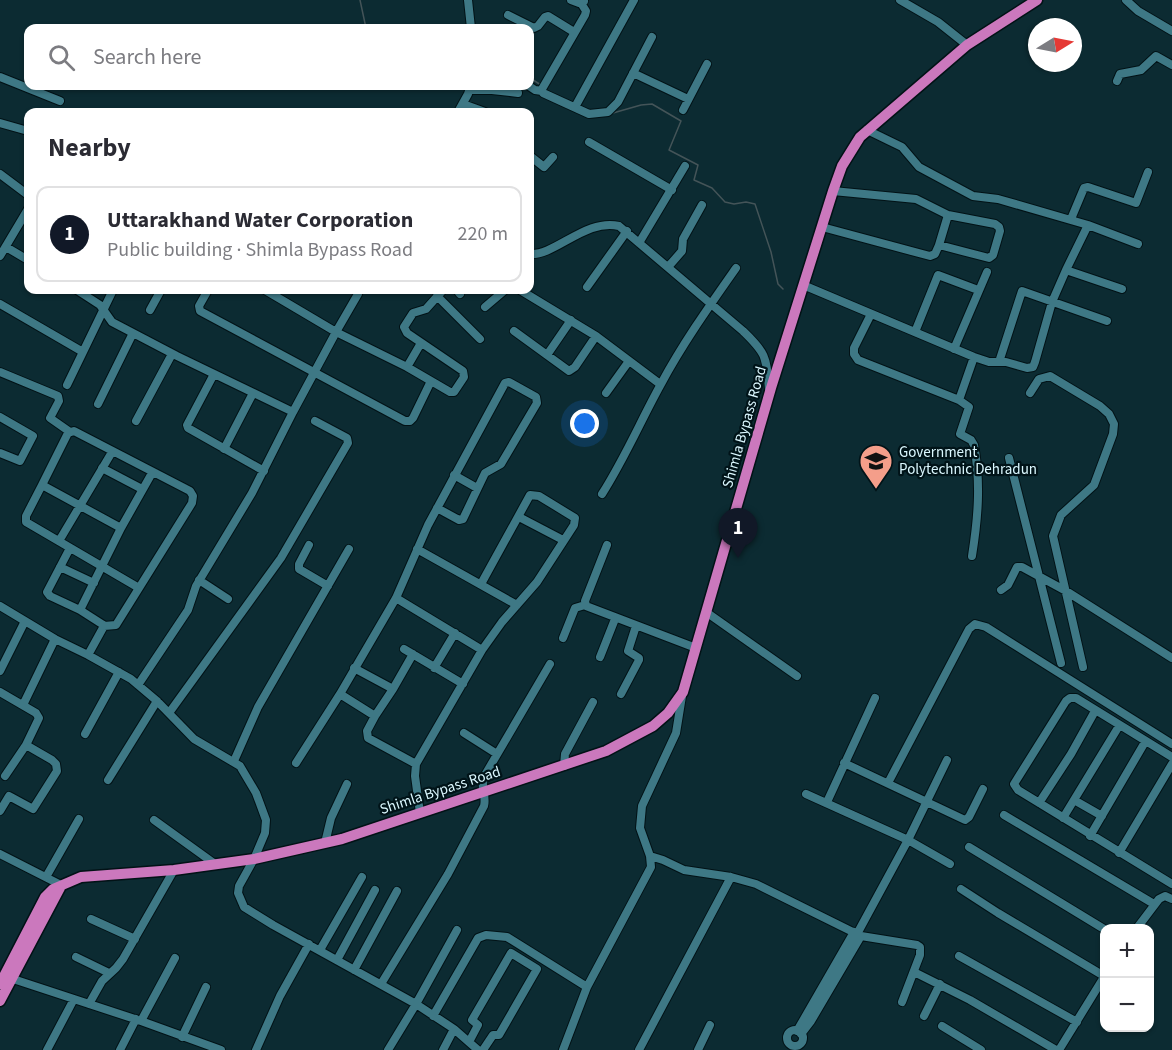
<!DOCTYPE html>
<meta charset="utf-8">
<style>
body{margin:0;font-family:"Source Sans 3",sans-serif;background:#f2f2f3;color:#2b2b33}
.controls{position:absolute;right:18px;bottom:18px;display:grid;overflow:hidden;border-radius:12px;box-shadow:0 2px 4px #0004}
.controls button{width:54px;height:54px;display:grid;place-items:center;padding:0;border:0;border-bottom:2px solid #e1e1e2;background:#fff;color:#2b2b33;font:30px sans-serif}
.compass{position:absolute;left:1028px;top:18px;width:54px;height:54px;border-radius:50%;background:#fff;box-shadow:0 2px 4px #0004;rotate:80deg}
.you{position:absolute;left:585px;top:424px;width:21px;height:21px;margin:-15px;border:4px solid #fff;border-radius:50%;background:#1a73e8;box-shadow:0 0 0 9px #1a73e833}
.badge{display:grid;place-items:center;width:39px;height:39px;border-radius:50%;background:#111827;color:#fff;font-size:20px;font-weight:700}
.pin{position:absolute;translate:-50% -50px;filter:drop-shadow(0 2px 3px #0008)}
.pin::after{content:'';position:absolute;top:32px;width:21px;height:18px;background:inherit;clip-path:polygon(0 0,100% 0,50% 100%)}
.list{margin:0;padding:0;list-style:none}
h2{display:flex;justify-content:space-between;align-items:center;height:78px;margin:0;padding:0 24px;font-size:26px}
h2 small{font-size:20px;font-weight:400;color:#7c7c81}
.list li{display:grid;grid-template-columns:39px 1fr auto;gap:18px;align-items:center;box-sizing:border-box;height:96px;margin:0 12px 12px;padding:0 12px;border:2px solid #e1e1e2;border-radius:12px}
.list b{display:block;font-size:22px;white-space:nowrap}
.list p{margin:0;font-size:20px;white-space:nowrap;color:#7c7c81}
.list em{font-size:20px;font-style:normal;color:#7c7c81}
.icon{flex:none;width:33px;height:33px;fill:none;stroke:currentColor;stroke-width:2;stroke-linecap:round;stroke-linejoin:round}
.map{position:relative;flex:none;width:1172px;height:1050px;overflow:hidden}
.search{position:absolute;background:#fff;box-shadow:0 2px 4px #0004;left:24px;top:24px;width:510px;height:66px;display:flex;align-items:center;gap:15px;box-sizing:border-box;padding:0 21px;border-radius:12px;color:#7c7c81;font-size:22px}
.panel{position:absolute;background:#fff;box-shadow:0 2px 4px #0004;left:24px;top:108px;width:510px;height:186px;border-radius:12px}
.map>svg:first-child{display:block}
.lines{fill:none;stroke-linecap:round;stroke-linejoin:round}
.stream{stroke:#445458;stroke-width:1.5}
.minor-casing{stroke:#021216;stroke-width:10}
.highway-casing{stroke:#021216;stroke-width:13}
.minor{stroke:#3e7885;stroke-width:8}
.highway{stroke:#cb78bd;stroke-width:10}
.labels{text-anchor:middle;stroke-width:4.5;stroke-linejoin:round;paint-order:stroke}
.street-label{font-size:15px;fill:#dbf8ff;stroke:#001318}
.poi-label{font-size:15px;fill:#dbf8ff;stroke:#001318;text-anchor:start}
</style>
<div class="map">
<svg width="1172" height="1050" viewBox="0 0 1172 1050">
<rect width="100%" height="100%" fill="#0c2b32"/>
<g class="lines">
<!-- stream -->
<path class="stream" d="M360,0L366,28
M530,78L541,85
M613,113L641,105L652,104L681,121L669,150L698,165L694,180L712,188L725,202L734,204L746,202L755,204L771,252L778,284L783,289"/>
<!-- minor casing -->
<g class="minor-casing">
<path id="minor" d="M468,0L471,28
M571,0L579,3L584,1
M900,0L938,22L967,45
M1126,0L1138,11L1172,31
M581,3L586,11L585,15L542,89L543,93L589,114L608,112L618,102L652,37
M508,15L534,28L538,26L545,17L548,16L574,32
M633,73L688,99
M0,77L60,101
M1117,81L1120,74L1141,70L1156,56L1172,65
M529,86L535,90L542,91
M470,90H492L518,93
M463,104L485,112
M575,107L634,0
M683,110L707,64
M458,112L468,94L470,87
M0,123L28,131
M867,130L902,147L919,167L973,196L998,199L1088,225
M589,142L672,190
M530,156L544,167L553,157
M0,174L28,195
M1071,219L1084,188L1088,187L1136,203L1148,172
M822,227L930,256L935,254L939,245L989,258L993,255L1000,231L999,227L995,224L948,215L916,199L833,191
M639,243L685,166
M939,245L948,215
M6,247L28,260
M530,254C555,256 586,218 619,226L743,331C767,354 766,357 769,389
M0,256L28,209
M668,267L682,251L683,239L702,205
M1066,270L1088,225L1138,244
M803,285L974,357L989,362H1006L1027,368L1033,367L1035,362L1052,302L1066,270L1122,289
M587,287L627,231
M77,290L100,305L112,322L177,356L293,412L252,493L196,586L188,610L138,685
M208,290L199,306L200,311L405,421H410L413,418L431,381
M265,290L336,332L358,294L357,290
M457,290L460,294
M520,290L596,336L660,384
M437,296L480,339
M0,304L83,352
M485,307L505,290
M150,310L161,290
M871,314L854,348V354L858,360L959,400L974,357
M514,331L569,371L575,367L596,336
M915,332L938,275L978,290
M954,349L987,272
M547,355L571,320
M999,362L1022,291L1107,321
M407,367L421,343
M0,372L58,396L59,401L50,418L70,432
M214,374L187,425L188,428L264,471
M67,385L113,290
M606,393L629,361
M1030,393L1039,379L1050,376L1100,406L1109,414L1114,424L1113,434L1094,485L1061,515L1053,536L1083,667
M959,400L969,407L960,434L971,440L974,445C981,483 978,518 972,556
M98,404L133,333
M293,412L336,332L407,367L450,392H454L464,377L463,371L407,333L404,327L413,313L426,309L443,290
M0,417L33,436L20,461L0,453
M136,421L172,354
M224,449L253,393
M1009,458L1061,663
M102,468L142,489
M454,475L477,488
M42,485L26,516V522L139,588
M602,494C625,458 641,420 661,384C683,343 710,305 736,268
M519,517L563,540
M59,541L112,452
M309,545L299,564V569L328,586
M607,545L585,601L586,606L696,648
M70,548L47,592L50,596L80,610
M417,549L517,605
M60,567L94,583
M199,580L228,599
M1001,590L1008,585L1017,567H1022L1066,591L1172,658
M396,598L482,650
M0,606L55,639L88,655L131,679L157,701L194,739L240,766L256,793L266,820L265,833L254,859L239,886L238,893L244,907L273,925L416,1004L454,1029L478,1050
M706,612L797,676
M105,626L80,610L121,528
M563,638L575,608L585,605
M404,649L463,684
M88,655L104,626L116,625L192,503L193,496L190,491L74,431L68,433L42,485L121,528L152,473
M600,657L615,619
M434,668L455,633
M0,671L25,621
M393,689L413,654
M0,692L36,713L39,718L26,745L5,776
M340,694L375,716L393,689L354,668
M621,694L639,660V658L628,651L636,626
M23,705L55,639
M169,713L281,558L348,443L347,438L315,421
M375,716L367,731L368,738L416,764
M464,733L497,754
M85,734L119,672
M1172,757L1076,698H1070L1066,701L1014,784L1018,790L1172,884
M234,761L258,707L349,549
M296,763L340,694L396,598L428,525L505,383L509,382L536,397L537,403L501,464L485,473L463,519L459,520L437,508
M844,763L965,820L969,817L983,789
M564,766L565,754L593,702
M108,780L157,701
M888,783L969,629L975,624L986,627L1172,744
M806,794L908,840L950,864
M1074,800L1102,816
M827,802L875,698
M1039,803L1071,754L1095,711
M0,811L9,796L33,809L57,771L56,764L52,760L26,745
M420,813L415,776L416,764L482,650L502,622L537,582L574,525L575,518L539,496L530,495L481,584
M1004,815L1154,904
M1063,818L1119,726
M154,820L215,864
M1090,836L1145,742
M325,843L331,818L347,784
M969,847L1104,929
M1119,853L1172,764
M0,854L61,885
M650,856L663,860L684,870L731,877L756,884L861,936L917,945L920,947V955L902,1002
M46,877L79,819
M961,889L998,913L1104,976
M91,919L135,939
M1137,928L1159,899L1165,896L1172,899
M857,934L908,840L947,760
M320,950L362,877
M959,956L1077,1022
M76,957L109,973
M337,960L375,890
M354,970L397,891
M914,972L970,1000L1056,1050
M10,978L141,1021L221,1050
M381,984L448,874L484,806C487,795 479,787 485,775L550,664
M89,1004L102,981L116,968L123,959L174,870
M433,1016L478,938L486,935L507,937L587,987
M924,1016L940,984
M141,1021L175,958
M942,1026L981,1050
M787 1038a8 8 0 1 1 16 0a8 8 0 1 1-16 0Z
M797,1031L854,932
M801,1034L811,1021L861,936
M182,1037L206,987
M469,1042L478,1025L472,1020L511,953L537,969L499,1035H493L483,1050
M47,1050L74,999
M120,1050L136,1019
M256,1050L280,996L309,944
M388,1050L416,1004L457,930
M443,1050L454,1029
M563,1050L587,987L651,867L650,856L640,828L642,806L676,733L682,696
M639,1050L731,877
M698,1050L710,1025
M1059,1050L1104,977"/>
</g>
<!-- highway casing -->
<g class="highway-casing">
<path id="highway" d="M0,984L45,897L53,889L81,877L174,870L254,859L342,839L606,751L653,726L668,713L683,692L771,388L833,191L842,166L860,137L967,45L1037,0
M0,1001L60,888"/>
</g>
<!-- minor -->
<use href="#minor" class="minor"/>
<!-- highway -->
<use href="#highway" class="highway"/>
</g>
<!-- icons -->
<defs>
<g id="university-pin" transform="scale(1.725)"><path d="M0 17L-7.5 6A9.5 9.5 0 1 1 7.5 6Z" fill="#f49e8a" stroke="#001318"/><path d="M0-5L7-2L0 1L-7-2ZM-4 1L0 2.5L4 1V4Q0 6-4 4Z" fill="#111"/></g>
</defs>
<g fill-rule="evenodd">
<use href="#university-pin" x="876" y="461"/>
</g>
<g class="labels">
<!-- street labels -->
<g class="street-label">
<text transform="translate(744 427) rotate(-74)" y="5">Shimla Bypass Road</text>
<text transform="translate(440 790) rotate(-18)" y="5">Shimla Bypass Road</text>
</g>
<!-- poi labels -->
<g class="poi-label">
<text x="899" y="457">Government<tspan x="899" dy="17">Polytechnic Dehradun</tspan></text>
</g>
</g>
</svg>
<div class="controls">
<button>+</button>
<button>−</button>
</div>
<svg class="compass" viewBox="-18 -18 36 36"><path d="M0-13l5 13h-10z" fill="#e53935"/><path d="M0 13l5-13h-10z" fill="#7c7c81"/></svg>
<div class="you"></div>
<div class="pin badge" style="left:738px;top:558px">1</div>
<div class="search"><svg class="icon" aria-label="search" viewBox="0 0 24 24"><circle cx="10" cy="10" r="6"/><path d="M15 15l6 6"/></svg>Search here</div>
<section class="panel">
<h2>Nearby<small></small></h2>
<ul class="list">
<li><span class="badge">1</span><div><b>Uttarakhand Water Corporation</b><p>Public building · Shimla Bypass Road</p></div><em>220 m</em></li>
</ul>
</section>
</div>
